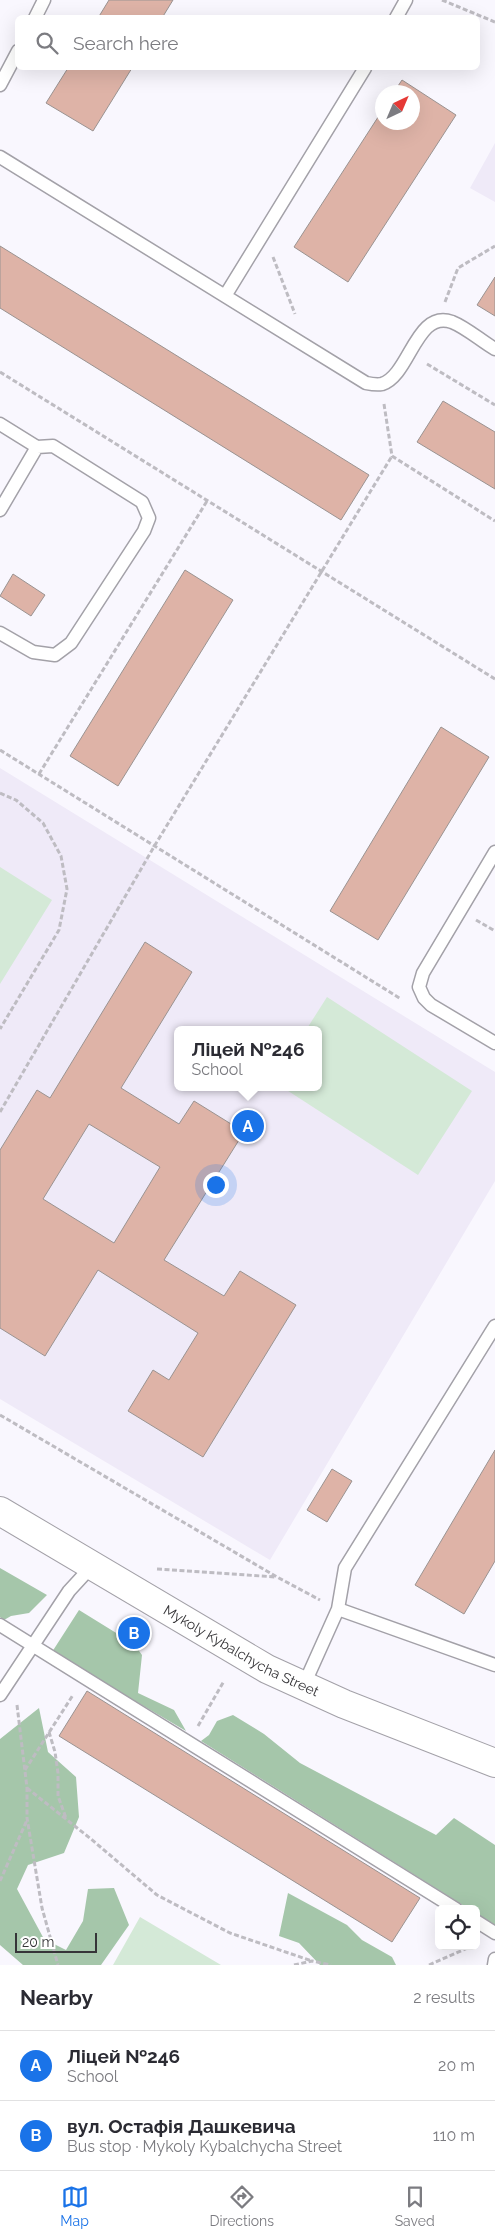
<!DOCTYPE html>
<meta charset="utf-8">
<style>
body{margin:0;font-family:Raleway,sans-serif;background:#f7f7f7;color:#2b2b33}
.controls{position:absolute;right:15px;bottom:15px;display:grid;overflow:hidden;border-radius:8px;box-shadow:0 5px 20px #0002}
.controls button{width:45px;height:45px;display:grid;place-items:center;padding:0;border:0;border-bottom:1px solid #e1e1e2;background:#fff;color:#2b2b33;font:25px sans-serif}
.compass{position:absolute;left:375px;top:85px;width:45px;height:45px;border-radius:50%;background:#fff;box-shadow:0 5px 20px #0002;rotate:44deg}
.scale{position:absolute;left:15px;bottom:12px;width:82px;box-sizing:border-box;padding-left:5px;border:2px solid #363538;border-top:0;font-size:14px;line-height:18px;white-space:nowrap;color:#363538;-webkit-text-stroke:4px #fff;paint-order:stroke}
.you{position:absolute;left:215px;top:1184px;width:18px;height:18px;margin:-12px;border:4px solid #fff;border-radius:50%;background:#1a73e8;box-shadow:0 0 0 8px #1a73e833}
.badge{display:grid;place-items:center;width:32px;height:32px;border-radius:50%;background:#1a73e8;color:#fff;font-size:16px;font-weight:700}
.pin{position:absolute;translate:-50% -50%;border:2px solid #fff;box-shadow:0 1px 5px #0006}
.popup{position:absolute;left:174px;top:1026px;width:148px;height:65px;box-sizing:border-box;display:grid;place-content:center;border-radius:8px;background:#fff;filter:drop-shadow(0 1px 4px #0005);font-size:16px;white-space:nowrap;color:#7c7c81}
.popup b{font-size:19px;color:#2b2b33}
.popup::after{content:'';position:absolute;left:50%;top:100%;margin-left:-10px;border:10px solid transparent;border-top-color:#fff}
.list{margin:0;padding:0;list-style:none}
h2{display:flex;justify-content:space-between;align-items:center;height:65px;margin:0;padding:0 20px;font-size:21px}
h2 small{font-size:16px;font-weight:400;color:#7c7c81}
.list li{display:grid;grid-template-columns:32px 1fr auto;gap:15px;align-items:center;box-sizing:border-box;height:70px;padding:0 20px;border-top:1px solid #e1e1e2}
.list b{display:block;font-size:19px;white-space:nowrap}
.list p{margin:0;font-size:16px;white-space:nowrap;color:#7c7c81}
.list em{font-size:16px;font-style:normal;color:#7c7c81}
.icon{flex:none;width:28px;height:28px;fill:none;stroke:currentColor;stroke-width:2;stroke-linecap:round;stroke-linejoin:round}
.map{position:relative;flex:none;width:495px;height:1965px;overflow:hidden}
.search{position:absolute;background:#fff;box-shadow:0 5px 20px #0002;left:15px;right:15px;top:15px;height:55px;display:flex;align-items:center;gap:12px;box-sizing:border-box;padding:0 18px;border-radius:8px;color:#7c7c81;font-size:19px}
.sheet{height:205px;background:#fff}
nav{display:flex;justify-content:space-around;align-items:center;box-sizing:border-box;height:70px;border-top:1px solid #e1e1e2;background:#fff;font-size:14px;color:#7c7c81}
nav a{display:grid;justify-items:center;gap:2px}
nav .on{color:#1a73e8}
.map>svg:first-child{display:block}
.built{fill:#efeaf8;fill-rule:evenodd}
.green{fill:#d4e9d7}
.forest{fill:#a5c6aa}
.building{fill:#deb3a7;stroke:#9a9391;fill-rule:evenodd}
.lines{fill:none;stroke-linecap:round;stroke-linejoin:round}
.lane-casing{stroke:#a3a1a8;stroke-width:15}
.secondary-casing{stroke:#a3a1a8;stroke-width:30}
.path{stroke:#bebcc2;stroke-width:3;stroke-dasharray:5 2.5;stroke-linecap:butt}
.lane{stroke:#fff;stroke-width:12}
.secondary{stroke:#fff;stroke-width:28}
.labels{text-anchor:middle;stroke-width:4;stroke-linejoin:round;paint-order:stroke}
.street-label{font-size:14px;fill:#363538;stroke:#fff}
</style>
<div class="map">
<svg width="495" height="1965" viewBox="0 0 495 1965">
<rect width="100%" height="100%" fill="#f9f7fe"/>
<!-- built -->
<path class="built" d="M495,143V202L470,188Z
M0,768L495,1072V1181L270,1560L0,1399ZM178,1030H318V1087H178Z"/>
<!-- green -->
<path class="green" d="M0,867L52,900L0,984Z
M327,997L472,1091L418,1175L282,1087H318V1030H306Z
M140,1917L221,1965H113Z"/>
<!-- forest -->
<path class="forest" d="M0,1568L47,1595L29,1613L11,1616L4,1620L0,1617Z
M79,1610L134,1644L142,1655L138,1693L174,1710L186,1731L52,1652Z
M39,1708L48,1752L76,1777L79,1817L64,1853L28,1865L17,1889L44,1939L66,1950L83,1921L88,1889L114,1888L129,1925L101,1965H23L0,1945V1739Z
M233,1715L264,1734L300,1763L436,1835L454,1818L495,1845V1925L476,1913V1909H469L201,1741L209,1735L217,1721Z
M288,1893L347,1925L362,1940L392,1957L396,1965H320L299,1943L279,1936Z"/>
<!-- building -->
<path class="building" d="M109,0H173L162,18H98Z
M68,68H132L93,131L46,103Z
M402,80L456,115L348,282L294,247L382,111V122H412V92H394Z
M0,246L369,475L341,520L0,308Z
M495,277V316L477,305Z
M443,401L495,432V489L417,442Z
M185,570L233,600L118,786L70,756Z
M13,574L45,595L31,616L0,596Z
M441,727L489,757L378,940L330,911Z
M145,942L192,972L121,1088L179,1124L194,1101L244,1132L164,1260L224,1296L240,1271L296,1305L203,1457L128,1411L153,1370L169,1380L198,1333L98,1270L45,1356L0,1328V1150L37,1090L50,1098ZM89,1124L160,1167L114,1243L43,1199Z
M495,1450V1561L464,1614L415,1585Z
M332,1469L352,1481L327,1522L307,1510Z
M87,1691L420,1898L392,1942L59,1736Z"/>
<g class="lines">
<!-- lane casing -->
<g class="lane-casing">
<path id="lane" d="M35,18L44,0
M396,18L406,0
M0,85L18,51
M0,157L366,383C371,384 377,385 382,384C410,375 416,309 452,322C467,328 481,341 495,349
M225,296L365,68
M0,424L37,447L53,446L142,502L149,518L144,531L71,643L55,655L33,652L0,633
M0,510L37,447
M495,852L423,973L419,987L424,998L431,1005L495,1043
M338,1609L495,1665
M0,1625L456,1909
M303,1687L338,1609L345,1568L495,1326
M0,1695L69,1591L92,1566
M476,1921L495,1933
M494,1965L495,1959"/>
</g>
<!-- secondary casing -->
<g class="secondary-casing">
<g id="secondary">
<path id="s1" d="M0,1511L267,1669L344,1704L495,1763"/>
</g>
</g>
<!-- path -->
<path class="path" d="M442,0L495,22
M273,257L295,314
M445,302L458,268L495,246
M427,364L495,405
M0,372L495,679
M384,404L392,456L495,521
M0,750L401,999
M39,774L207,501
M0,793L16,800L43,823L61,856L67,889L59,930L0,1029
M476,920L495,931
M0,1112L155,845L392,456
M0,1415L277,1577L320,1600
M157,1569L276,1577
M17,1705L27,1788V1818L42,1908L58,1965
M198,1726L224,1681
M49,1732L55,1752L58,1773V1796L66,1818
M25,1770L73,1695
M27,1788L91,1839L157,1895L230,1933L312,1961
M0,1881L27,1820
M294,1965L312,1961L331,1965
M429,1965L472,1946"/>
<!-- lane -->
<use href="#lane" class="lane"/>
<!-- secondary -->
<use href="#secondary" class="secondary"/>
</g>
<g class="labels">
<!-- street labels -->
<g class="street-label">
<text dy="5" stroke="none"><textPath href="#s1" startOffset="279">Mykoly Kybalchycha Street</textPath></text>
</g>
</g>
</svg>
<div class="controls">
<button><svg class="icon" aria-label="locate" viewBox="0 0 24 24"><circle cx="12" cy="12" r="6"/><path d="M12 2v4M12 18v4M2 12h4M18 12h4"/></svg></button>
</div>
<svg class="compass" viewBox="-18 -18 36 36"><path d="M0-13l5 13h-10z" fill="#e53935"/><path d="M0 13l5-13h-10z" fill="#7c7c81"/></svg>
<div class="scale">20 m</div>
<div class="you"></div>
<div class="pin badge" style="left:248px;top:1126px">A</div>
<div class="popup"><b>Ліцей №246</b>School</div>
<div class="pin badge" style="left:134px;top:1633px">B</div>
<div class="search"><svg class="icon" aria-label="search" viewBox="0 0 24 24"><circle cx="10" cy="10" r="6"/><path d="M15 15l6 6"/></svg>Search here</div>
</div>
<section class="sheet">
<h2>Nearby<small>2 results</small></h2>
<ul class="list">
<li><span class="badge">A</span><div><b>Ліцей №246</b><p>School</p></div><em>20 m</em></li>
<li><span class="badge">B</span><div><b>вул. Остафія Дашкевича</b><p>Bus stop · Mykoly Kybalchycha Street</p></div><em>110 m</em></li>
</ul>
</section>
<nav>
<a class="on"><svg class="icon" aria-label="map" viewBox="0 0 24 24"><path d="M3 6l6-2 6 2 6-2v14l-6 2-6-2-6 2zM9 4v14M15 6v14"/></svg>Map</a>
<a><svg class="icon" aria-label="directions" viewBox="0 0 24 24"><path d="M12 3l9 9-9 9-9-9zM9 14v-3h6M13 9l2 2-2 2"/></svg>Directions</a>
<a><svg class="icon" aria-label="saved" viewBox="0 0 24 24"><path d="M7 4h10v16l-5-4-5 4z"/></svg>Saved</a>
</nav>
